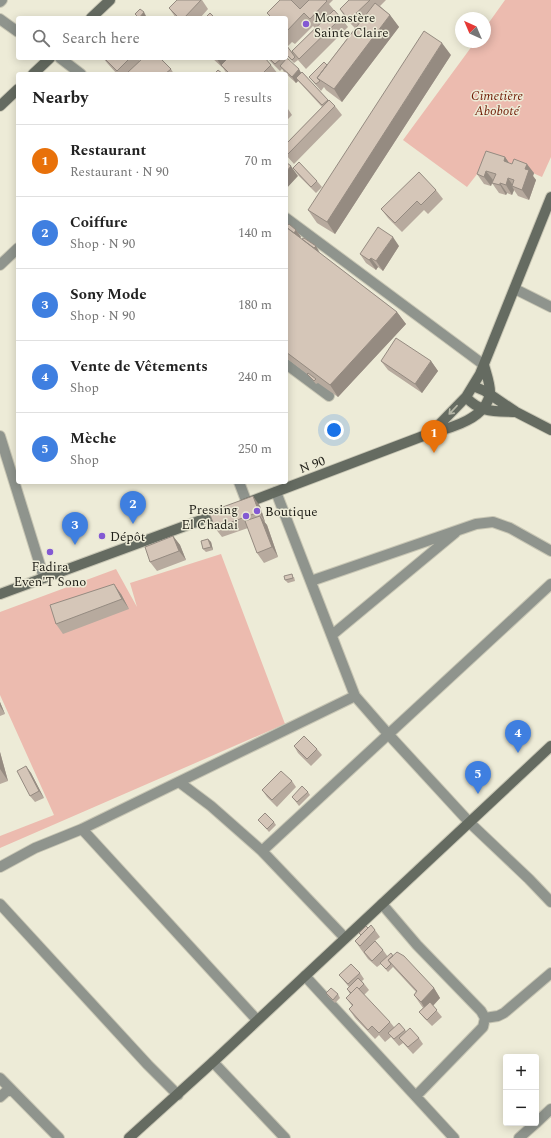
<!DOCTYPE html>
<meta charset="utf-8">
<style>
body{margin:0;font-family:Spectral,serif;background:#f6f6f6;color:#222}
.controls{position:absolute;right:12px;bottom:12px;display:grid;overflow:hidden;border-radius:4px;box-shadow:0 2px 10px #0003}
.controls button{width:36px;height:36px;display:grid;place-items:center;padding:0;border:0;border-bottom:1px solid #e0e0e0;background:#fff;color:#222;font:20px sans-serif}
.compass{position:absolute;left:455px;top:12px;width:36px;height:36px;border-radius:50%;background:#fff;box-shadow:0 2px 10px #0003;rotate:316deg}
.you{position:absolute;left:334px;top:430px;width:14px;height:14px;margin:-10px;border:3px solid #fff;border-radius:50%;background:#1a73e8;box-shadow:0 0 0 6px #1a73e833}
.badge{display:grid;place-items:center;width:26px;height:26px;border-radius:50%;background:#d93025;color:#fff;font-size:13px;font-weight:700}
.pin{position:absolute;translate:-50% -33px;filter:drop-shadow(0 1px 2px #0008)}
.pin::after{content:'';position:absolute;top:21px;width:14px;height:12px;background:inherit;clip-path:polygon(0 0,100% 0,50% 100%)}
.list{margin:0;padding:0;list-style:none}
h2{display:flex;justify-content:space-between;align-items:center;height:52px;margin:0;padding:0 16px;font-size:17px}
h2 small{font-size:13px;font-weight:400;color:#767676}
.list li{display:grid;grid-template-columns:26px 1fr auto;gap:12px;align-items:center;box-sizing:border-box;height:72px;padding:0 16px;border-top:1px solid #e0e0e0}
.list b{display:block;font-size:15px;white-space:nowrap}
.list p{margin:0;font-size:13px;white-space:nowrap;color:#767676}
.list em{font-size:13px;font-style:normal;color:#767676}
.icon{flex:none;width:22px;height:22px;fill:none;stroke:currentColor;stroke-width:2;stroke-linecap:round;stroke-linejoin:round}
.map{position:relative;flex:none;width:551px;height:1138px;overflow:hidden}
.search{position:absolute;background:#fff;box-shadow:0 2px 10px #0003;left:16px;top:16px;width:272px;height:44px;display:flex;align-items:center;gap:10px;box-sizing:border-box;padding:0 14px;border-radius:4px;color:#767676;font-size:15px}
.panel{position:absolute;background:#fff;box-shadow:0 2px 10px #0003;left:16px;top:72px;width:272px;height:412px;border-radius:4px}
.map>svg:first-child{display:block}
.green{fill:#ecbbaf}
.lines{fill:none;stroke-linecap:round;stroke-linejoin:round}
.street-casing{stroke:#c8c6b4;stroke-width:12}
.secondary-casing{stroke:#c8c6b4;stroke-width:12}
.street{stroke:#8f948d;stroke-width:10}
.secondary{stroke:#656b61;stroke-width:10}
.wall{fill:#b7aa9e;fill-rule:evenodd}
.shaded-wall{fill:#958b81}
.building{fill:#d5c6b8;stroke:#958b81}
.oneway{stroke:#b7b8a8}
.poi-dot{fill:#8359d3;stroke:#edebd7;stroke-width:1.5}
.labels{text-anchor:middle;stroke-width:3;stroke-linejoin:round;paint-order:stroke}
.poi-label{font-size:13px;fill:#1f1e17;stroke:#edebd7;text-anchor:start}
.park-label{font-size:13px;font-style:italic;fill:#6f1c06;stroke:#edebd7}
.street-label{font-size:13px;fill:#1f1e17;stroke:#edebd7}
</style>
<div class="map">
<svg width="551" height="1138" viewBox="0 0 551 1138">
<rect width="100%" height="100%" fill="#edebd7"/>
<!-- green -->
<path class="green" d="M505,0H551V157L542,177L492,155L467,187L403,140L475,42H485V28Z
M221,554L285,724L0,848V836L54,815L0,695V612L116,569L137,607L130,583Z"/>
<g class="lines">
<!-- street casing -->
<g class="street-casing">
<path id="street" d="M0,2L2,0
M0,19L18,32
M60,58L81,74
M286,218L484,365
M0,265L18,248
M515,289L551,307
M286,364L329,396
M0,436L44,578
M239,482L247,503
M276,492L355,696L389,735L470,823L529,879L551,902
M311,581L476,524L493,522L510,528L551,551
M332,635L455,533
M179,782L211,806L262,851L345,938
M82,829L257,1020
M262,851L551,584
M0,867L35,848L82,829L355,696
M0,904L148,1065L178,1095
M382,904L417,945L481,1011L485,1018L483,1027L416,1096
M305,976L454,1138
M485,1018L498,1016L504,1013L551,973
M213,1062L285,1138
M0,1078L59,1138
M0,1097L10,1088
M536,1123L551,1109
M519,1138L536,1123"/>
</g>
<!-- secondary casing -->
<g class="secondary-casing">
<path id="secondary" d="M91,18L110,0
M33,74L50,58
M0,106L18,89
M473,386L485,391L516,412L551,430
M466,397C480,413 495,411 516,412
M433,431L466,397L480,374L551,197
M244,504L431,433C451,428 488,418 490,392C490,383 486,373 484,365
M0,594L223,512
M129,1138L213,1062L551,746"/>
</g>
<!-- street -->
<use href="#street" class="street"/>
<!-- secondary -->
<use href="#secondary" class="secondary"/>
</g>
<!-- wall -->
<path class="wall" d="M177,0H202L208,9L200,18H176L169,8Z
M280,0H333L329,4L334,10L341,18L348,27L306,69L298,60L294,63L286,55V18H271L267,13ZM313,26L315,28L292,52L287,47L292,42L295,44Z
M349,0H386L380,6L390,15L399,27L342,102L326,90L324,87L321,91L314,83L309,77L327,65L355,28L346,19L340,9Z
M451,55L335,234L317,223L308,210Z
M103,58H138L140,61L171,69L174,74H117L108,64Z
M212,58H265L271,65L278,74H227L223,68Z
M267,58H284L301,73L302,72L328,100L335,106L342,115L294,164L286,155V144L322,107L301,84L298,81L296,83L284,72L282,69L280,71Z
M286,106L292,115L286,121Z
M505,157L509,163L534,173L533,176L536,180L529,200L518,196L514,190L512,195L507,193L506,195L499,193L492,183L493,180L491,186L484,184L477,174Z
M293,168L317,181L322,187L316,193L298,175Z
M436,190L443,199L428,214L424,210L402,232L388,218L381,209Z
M286,227L296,230L301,237L300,238L397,312L406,324L338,397L318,383L316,384L307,374L286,358Z
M399,246L383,271L378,267L376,270L366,263L360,254Z
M381,361H431L438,371L422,393L388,370Z
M260,506L265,522H264L267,525L278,557L264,563L257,553L248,528L222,537L215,528Z
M173,536L180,545L186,560L157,571L150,562Z
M208,539L211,542L213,550L206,552L203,549Z
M294,577L295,581L288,583L285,580Z
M121,594L129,609L63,634L56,624Z
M0,702L5,714L0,716Z
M294,746L317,749L322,755L311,766L298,753Z
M0,752L8,781L0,784Z
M26,766L31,773L44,798L35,802L30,796Z
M292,781L296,787L277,807L267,797L262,790Z
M308,792L310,795L299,806L292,797Z
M258,820L274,822L276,825L269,832L261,823Z
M368,928L375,930L380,937L375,941L383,950L388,957L393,956L434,988L440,998L433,1006L442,1017L432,1026L424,1018L419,1012L423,1008L414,995L416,992L393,967L388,972L381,964L377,967L368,959L355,941L361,936L359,933Z
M360,973L364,979L362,981L369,990L364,995L390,1022L394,1027L405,1030L406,1031L419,1038L423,1044L413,1054L403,1043L399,1046L391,1037L385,1042L379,1035L375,1039L355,1018L349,1009L352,1006L346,998L350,994L347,989L349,987L339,975Z
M326,993L338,994L340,998L335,1003L328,996Z"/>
<!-- shaded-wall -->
<path class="shaded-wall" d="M144,12L146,16L144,18H139Z
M390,15L399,27L342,102L334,89Z
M442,43L451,55L335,234L327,222Z
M216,58H232L221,65L223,68Z
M299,69L303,76L296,78L298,81L296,83L292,77Z
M505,157L512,167L504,161Z
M527,164L534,173L533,176L536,180L529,200L522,190L525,169Z
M291,166L298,176L286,189V172Z
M486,171L493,180L491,186L484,177Z
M508,178L514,187L512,186L514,190L512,195L506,185Z
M500,183L507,193L506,195L500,185Z
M296,230L301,237L297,241L292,235Z
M393,237L399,246L383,271L376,261Z
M316,246L320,253L313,250Z
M371,258L378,267L376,270L369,260Z
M397,312L406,324L338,397L330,385Z
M431,361L438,371L422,393L415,384Z
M253,496L260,506L265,522L259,512Z
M260,516L267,525L278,557L272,547Z
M173,536L180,545L186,560L179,551Z
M208,539L211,542L213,550L211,547Z
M114,584L121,594L129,609L122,599Z
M0,702L5,714L0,706Z
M0,752L8,781L0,769Z
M26,766L31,773L44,798L39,791Z
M434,988L440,998L427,1012L421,1002Z"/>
<!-- building -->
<path class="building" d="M177,0H201L184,18H179L169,8Z
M280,0H291L300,9L309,0H326L327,1L310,19L304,13L286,32V18H272L267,13Z
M349,0H370L349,20L340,9Z
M375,3L390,15L334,89L317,78Z
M140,9L144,12L139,18L135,14Z
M334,10L341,18L299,59L292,51Z
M210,13L215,18H205Z
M424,31L442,43L327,222L308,210Z
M287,46L295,57L292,60L286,54V47Z
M104,58H130L117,71Z
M143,58H160L171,69L165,74H128L127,73Z
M228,58H265L271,65L262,74H230L221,65Z
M269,58H282L275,64Z
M287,58L299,69L292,77L280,66Z
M324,62L327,65L317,78L320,81L316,84L309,77Z
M218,70L223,74H214Z
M302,72L328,100L322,105L296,78Z
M329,100L335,106L288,154L286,153V144Z
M486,151L505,157L504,161L512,164L514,159L527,164L525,169L529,170L522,190L512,186L514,180L508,178L506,185L500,183V185L492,183L496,174L486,171L484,177L477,174Z
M286,162L291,166L286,172Z
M299,162L317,181L311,187L293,168Z
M419,172L436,190L421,205L417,201L395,223L381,209Z
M289,224L296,230L294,233L286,227Z
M286,227L397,312L330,385L286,352Z
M378,227L393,237L376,261L371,258L369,260L360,254Z
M304,238L316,246L314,248L302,239Z
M396,338L431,361L415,384L381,361Z
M308,373L316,379L314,381L307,374Z
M253,496L259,512L215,528L209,512Z
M260,516L272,547L257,553L245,521Z
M173,536L179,551L150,562L145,547Z
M208,539L211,547L203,549L201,541Z
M292,574L293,578L285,580L284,576Z
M114,584L122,599L56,624L50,605Z
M304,736L317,749L307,759L294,746Z
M26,766L39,791L30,796L17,771Z
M281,771L292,781L272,800L262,790Z
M302,786L308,792L297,802L292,797Z
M265,813L274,822L267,829L258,820Z
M371,925L375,930L360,946L355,941Z
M366,926L368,928L361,935L359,933Z
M375,941L383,950L372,961L364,952Z
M397,952L404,956L434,988L421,1002L414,995L417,991L388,960Z
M391,953L393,956L388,960L391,964L386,969L380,963Z
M351,964L360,973L348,984L339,975Z
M358,978L364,984L359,989L357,987L351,993L347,989Z
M357,987L390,1022L379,1033L372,1026L368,1030L349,1009L353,1005L346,998Z
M331,988L338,994L333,1000L326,993Z
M430,1002L437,1010L427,1020L419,1012Z
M399,1023L405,1030L394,1039L388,1033Z
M410,1028L419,1038L408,1047L399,1038Z"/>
<!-- one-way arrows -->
<defs><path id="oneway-shaft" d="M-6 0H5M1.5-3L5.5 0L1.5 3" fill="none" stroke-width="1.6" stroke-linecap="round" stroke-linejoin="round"/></defs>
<use class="oneway" href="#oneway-shaft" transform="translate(453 410) rotate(133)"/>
<!-- markers -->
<g class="poi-dot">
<circle cx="306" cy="24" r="4"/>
<circle cx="257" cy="511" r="4"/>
<circle cx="246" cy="516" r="4"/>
<circle cx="102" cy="536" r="4"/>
<circle cx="50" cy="552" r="4"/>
</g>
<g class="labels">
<!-- poi labels -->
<g class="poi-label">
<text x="314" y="22">Monastère<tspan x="314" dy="15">Sainte Claire</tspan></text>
<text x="238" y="514" text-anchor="end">Pressing<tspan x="238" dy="15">El Chadai</tspan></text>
<text x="265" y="516">Boutique</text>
<text x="110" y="541">Dépôt</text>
<text x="50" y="571" text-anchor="middle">Fadira<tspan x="50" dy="15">Even'T Sono</tspan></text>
</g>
<!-- park labels -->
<g class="park-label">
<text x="497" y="100">Cimetière<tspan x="497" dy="15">Aboboté</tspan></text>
</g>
<!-- street labels -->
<g class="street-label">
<text transform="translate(312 464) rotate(-20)" y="5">N 90</text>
</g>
</g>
</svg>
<div class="controls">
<button>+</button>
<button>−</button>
</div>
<svg class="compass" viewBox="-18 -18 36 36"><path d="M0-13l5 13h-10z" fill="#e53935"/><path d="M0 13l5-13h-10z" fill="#767676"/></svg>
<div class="you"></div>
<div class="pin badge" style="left:434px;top:453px;background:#e8710a">1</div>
<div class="pin badge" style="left:133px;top:524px;background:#3f7fe0">2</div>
<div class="pin badge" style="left:75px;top:545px;background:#3f7fe0">3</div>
<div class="pin badge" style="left:518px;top:753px;background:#3f7fe0">4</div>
<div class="pin badge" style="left:478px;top:794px;background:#3f7fe0">5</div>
<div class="search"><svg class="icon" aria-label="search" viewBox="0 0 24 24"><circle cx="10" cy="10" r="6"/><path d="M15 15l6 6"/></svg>Search here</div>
<section class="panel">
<h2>Nearby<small>5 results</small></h2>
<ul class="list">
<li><span class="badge" style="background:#e8710a">1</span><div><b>Restaurant</b><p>Restaurant · N 90</p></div><em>70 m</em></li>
<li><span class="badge" style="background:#3f7fe0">2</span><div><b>Coiffure</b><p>Shop · N 90</p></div><em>140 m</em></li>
<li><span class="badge" style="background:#3f7fe0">3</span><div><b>Sony Mode</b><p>Shop · N 90</p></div><em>180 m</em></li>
<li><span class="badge" style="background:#3f7fe0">4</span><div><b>Vente de Vêtements</b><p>Shop</p></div><em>240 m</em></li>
<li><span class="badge" style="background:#3f7fe0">5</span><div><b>Mèche</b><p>Shop</p></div><em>250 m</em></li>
</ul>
</section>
</div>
